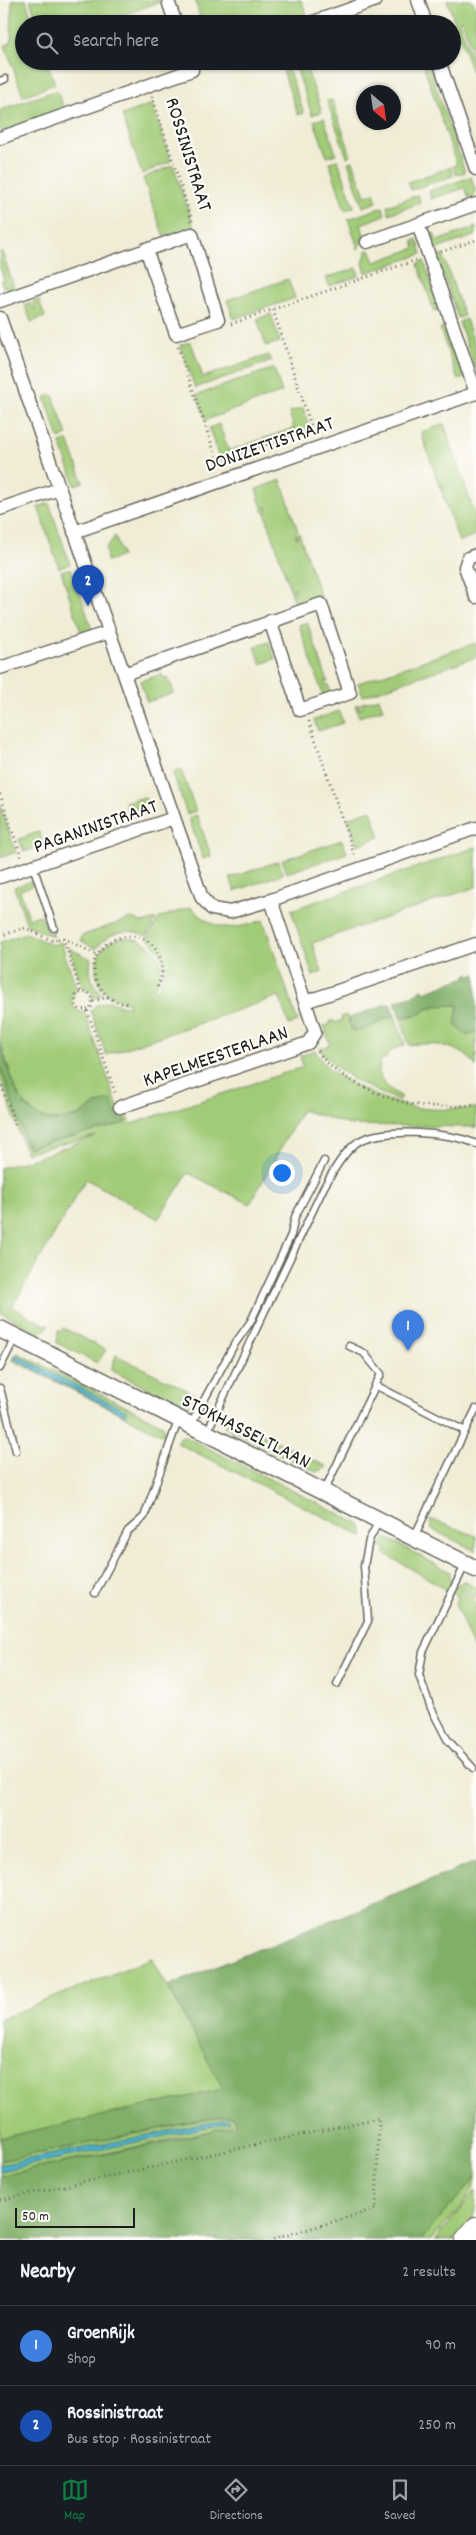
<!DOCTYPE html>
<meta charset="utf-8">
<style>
body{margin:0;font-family:Dekko,sans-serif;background:#242831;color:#f1f3f6}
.compass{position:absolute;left:356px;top:85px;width:45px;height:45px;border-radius:50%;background:#171b24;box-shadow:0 1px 4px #0004;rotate:151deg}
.scale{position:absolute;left:15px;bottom:12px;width:120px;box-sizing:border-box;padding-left:5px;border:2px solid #1c1c1c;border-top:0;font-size:14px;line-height:18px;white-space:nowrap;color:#1c1c1c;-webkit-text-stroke:4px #fdfcf7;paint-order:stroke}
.you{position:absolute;left:281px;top:1172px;width:18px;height:18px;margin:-12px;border:4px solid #fff;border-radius:50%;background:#1a73e8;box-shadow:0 0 0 8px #1a73e833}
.badge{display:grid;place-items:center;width:32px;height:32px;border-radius:50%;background:#0b8043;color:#fff;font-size:16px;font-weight:700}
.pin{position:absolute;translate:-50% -41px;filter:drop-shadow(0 1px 2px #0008)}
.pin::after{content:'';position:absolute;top:26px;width:18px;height:15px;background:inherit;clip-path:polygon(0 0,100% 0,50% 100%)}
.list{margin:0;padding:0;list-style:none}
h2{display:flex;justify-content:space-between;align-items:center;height:65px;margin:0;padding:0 20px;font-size:21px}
h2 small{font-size:16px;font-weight:400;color:#9ea1a6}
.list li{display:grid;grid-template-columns:32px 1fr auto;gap:15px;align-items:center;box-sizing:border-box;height:80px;padding:0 20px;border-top:1px solid #363941}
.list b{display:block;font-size:19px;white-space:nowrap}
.list p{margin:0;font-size:16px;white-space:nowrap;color:#9ea1a6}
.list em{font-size:16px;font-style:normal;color:#9ea1a6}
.icon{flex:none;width:28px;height:28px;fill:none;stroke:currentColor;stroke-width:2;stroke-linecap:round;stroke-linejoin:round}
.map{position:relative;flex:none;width:476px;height:2240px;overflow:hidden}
.search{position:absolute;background:#171b24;box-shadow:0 1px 4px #0004;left:15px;right:15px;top:15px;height:55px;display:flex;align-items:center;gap:12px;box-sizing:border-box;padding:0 18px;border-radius:28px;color:#9ea1a6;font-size:19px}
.sheet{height:225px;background:#171b24}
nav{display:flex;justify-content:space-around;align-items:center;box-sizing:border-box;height:70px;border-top:1px solid #363941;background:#171b24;font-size:14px;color:#9ea1a6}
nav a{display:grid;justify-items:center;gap:2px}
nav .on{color:#0b8043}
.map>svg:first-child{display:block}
.green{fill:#a1cb77;stroke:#5e744a;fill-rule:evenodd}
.forest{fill:#80af68;stroke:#4e6642}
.water{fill:#4db3cc;stroke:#346874}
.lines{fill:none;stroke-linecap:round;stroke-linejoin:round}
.service-casing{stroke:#66655d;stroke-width:9}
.minor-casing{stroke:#66655d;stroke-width:15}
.tertiary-casing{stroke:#66655d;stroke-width:19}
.primary-casing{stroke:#66655d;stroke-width:22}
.path{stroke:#66655d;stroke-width:3;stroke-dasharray:1 4;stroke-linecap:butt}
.service{stroke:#fff;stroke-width:6}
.minor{stroke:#fff;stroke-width:12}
.tertiary{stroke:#fff;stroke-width:16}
.primary{stroke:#fff;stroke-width:20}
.labels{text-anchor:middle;stroke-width:4.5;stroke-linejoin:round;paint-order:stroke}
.street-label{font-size:20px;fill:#1c1c1c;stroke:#fdfcf7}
</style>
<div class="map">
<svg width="476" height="2240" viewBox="0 0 476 2240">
<rect width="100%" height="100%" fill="#fdfcf7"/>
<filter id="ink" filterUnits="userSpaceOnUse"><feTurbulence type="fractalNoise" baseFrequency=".02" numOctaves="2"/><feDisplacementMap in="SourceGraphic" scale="10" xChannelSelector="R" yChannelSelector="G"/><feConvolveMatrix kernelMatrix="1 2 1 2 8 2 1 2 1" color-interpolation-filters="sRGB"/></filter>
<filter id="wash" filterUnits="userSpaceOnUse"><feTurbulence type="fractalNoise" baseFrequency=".0096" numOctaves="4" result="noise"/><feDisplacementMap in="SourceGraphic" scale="20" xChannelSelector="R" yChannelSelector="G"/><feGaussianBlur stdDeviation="1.12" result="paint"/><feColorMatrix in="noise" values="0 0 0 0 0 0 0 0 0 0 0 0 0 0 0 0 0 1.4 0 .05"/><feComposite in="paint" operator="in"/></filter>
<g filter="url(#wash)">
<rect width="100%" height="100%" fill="#f0ecd5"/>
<!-- green -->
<path class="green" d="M12,0H26L34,24H24V61H47L55,84L23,96L5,45L11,43Z
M30,0H163V1L96,24H38Z
M195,0H301L307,14L277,24H207L204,16L200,17Z
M447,0H472L476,8V61L462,20L459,21L476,70V84Z
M294,61H304L322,112L312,115Z
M422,61H427L465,172L456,175L453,166L457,165Z
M288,69L304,113L298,115L283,71Z
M57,90L64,109L0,133V110Z
M332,100L351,155L347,157L327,101Z
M152,104L171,161L142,174L122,115Z
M324,118L336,154L327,157L314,121Z
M338,160L354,207L345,210L329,162Z
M353,161L365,196L374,193L377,202L363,207L348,162Z
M173,165L194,227L164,237L143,178Z
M451,167L453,176L411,190L408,182Z
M471,177L476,192L473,198H469L465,188L431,199L429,191Z
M418,195L420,203L389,214L387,206Z
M383,207L385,215L361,224L364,235L358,249L348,219Z
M476,227V235L434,250L429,235L434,233L437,241Z
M417,239L422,254L366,273L363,263L367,250L371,251L375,262L415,248L413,241Z
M2,251L14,288L8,290L6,286L3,287L1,281L4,280L0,268V252Z
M443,255L464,316L458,318L437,257Z
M424,261L441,309L434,311L418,264Z
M357,268L359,276L329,286L326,278Z
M288,279L295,298L234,319L227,300Z
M39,300L45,317L31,322L25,305L30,303L33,309H35L33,302Z
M271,314L280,342L266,346L257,319Z
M466,319L476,350V371L459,322Z
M446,326L464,378L458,380L440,329Z
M191,342L203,377L269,355L272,361L195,388L180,345Z
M274,368L282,392L206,420L197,395Z
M53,395L67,435L59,439L45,397Z
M303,408L311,431L220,461L209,428L219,424L229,451L294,428L289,412Z
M444,424L476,518V534L459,542L441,490L444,488L442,484L440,488L421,432Z
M68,440L83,482L75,485L60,443Z
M281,480L298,531L295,533L297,538V534L299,533L323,604L299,611L291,594L296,592L294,587V591L291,592L265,513L268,511L266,506V510L263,512L256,489Z
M49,503L70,564L59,568L38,507Z
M115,536L122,556L107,561L106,548Z
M71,568L92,629L81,632L61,571Z
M307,622L328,682H324L325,686L328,684L334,701L326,704L299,625Z
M269,642L275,659L261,664L255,647Z
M476,643V657L363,696L358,683Z
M162,674L164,679L168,677L174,693L147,702L140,681Z
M379,698L383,709L359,717L355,705L361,704L358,709L363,707L362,703Z
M339,711L343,723L318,731L314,720Z
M181,770L196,811L187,814L173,773Z
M145,797L147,802L141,812L129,816L125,802Z
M0,805L16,852L0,858Z
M371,810L380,837L357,845L348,818Z
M197,815L211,856L203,859L189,818Z
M39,832L44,845L24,852L19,839Z
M342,840L347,853L287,873L282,860Z
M476,847V887L312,943L322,972L313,976L291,910Z
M279,861L283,874L235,891L230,878Z
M31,881L32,886L20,890L29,918L41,915L48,934L52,932L54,937L27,925L14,887Z
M191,907C216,932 231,931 263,920L298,1022L289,1025L279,996L106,1055L91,1011L95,1006L109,1001L119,1005L129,1006L128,1002C78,998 91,927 135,939C144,941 152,947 157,955C163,965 161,978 155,988L156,992C170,974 164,951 147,938L159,918Z
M132,918L143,923L156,919L146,936C128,927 108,932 96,949L81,941V936Z
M26,933L52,945L61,942L77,990C68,1000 72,1011 85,1013L121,1116L127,1114L131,1124L303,1067L300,1056L315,1050C323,1067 338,1076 354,1085C400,1109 425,1112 476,1108V1127L350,1125L302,1110L250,1204L188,1173L158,1219L86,1179L12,1307L46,1325L49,1324L46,1329L38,1333L0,1312V1168L36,1158L96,1136L26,1153L0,1077V1066L28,1148L118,1121L97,1103L78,1116L51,1120L37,1116L19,1098L0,1042V942Z
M69,948L91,959C88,975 93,985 102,995L95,998L92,992L83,989Z
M439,1004L458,1005L467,1036L476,1032V1067C464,1045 432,1042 409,1045L400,1017H411Z
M346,1015L352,1031L365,1030L385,1019L395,1016L405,1045L392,1050L385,1059H382C373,1076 387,1089 401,1096L399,1100C371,1090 339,1075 321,1051L320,1048L330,1045L324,1026L330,1024V1021L333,1020L334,1023L342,1020L341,1017Z
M63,1328L106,1350L97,1363L57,1343L58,1330L61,1332Z
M18,1353L163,1425L165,1436L12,1360L14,1355ZM16,1355L126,1412L125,1414L15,1359Z
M116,1355L201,1397L186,1408L111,1370Z
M225,1415L327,1467L316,1472L224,1427Z
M184,1436L361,1525L364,1537L177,1443L179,1438Z
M430,1519L476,1536V1551L431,1529Z
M387,1538L450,1572V1581L457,1585L464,1581L476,1588V1599L461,1589L460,1591L476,1602V1655L455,1603L458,1596L384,1553L386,1549L378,1545Z
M152,1958L224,2089L0,2138V2019Z
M230,2115L236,2120L228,2127L0,2176V2171L229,2122L230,2120L228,2119L0,2165V2161Z
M476,2177C476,2195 444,2225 431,2240H421Z
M476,2190C476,2220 473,2218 454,2240H435Z"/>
<!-- forest -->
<path class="forest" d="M469,973L470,976L476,974V1032L467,1036L455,1025L458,1005L432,1006L420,1014L400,1017L395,1002L419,993V991L423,989L424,992L466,977V975Z
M390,1003L395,1016L385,1019L365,1030L352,1031L348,1018Z
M0,1042C12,1080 22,1137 78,1116C91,1111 95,1102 111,1100L118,1120L125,1119L126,1123L28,1148L0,1066Z
M476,1862V2177L421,2240H0V2176L184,2138L234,2125L236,2120L234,2117L222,2116L0,2161V2138L223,2089L168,1986Z"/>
<!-- water -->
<path class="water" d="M16,1355L126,1411L125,1415L14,1359Z
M228,2119L230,2122L0,2171V2165Z"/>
</g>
<g filter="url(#ink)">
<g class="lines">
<!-- service casing -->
<g class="service-casing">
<path id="service" d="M0,81L5,79
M33,866L54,928
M0,1368L15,1338
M375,1385L465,1431L414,1537
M0,1388L16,1451
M191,1424L234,1345L251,1321L291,1235L295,1217L324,1161
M465,1431L476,1409
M207,1432L324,1187C333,1172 341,1156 355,1144C377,1126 452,1132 476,1144
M324,1491L381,1374L364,1353L349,1346
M465,1565L423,1652L419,1675L431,1708L447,1739L473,1768
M95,1593L128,1531L144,1517L178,1421
M337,1684L368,1621L364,1566L369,1540L379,1521"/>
</g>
<!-- minor casing -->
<g class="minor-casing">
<path id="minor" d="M418,0L426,24
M169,4L176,24
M308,24L376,0
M439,61L476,169
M0,138L192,70L189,61
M418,224L476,393
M367,242L476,204
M0,301L192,234L218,320L176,334L146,249
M0,318L202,898L212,909L230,912L271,900L476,828
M0,509L59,489
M74,532L476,393
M476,555L468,558L465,567L476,597
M0,668L109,632
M124,674L321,604L350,693L300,710L270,621
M0,877L174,818
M305,1002L476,944
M120,1107L308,1043L315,1032L271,900"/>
</g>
<!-- tertiary casing -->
<g class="tertiary-casing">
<path id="tertiary" d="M0,1329L476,1569"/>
</g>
<!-- primary casing -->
<g class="primary-casing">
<path id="primary" d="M465,2240L476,2227"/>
</g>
<!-- path -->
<path class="path" d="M152,96L192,221
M441,252L476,240
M273,310L314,435
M231,324L416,260
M178,347L220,468
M309,721L355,857
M0,794L21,856
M0,936L25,928L53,941L57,939
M63,938L97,955
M58,939L63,938L81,992
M108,997C60,947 148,909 161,961C163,971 162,982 155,990
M93,1001L108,997L119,1003L129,1004
M87,1010L91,1008L93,999L88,992H81L76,995L75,1004L80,1010H87L116,1095
M318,1051C327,1066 341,1075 356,1083C405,1108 423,1108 476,1105
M0,1081L16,1127
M0,2200L379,2118L376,2209L271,2240"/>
<!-- service -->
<use href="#service" class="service"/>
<!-- minor -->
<use href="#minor" class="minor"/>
<!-- tertiary -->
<use href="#tertiary" class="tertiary"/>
<!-- primary -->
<use href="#primary" class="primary"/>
</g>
</g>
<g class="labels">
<!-- street labels -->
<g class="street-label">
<text transform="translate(190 154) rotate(73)" y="7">ROSSINISTRAAT</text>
<text transform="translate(269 443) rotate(-19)" y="7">DONIZETTISTRAAT</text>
<text transform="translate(95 825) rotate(-19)" y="7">PAGANINISTRAAT</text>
<text transform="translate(215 1055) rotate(-19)" y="7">KAPELMEESTERLAAN</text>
<text transform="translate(247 1430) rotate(27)" y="7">STOKHASSELTLAAN</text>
</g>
</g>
</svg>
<svg class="compass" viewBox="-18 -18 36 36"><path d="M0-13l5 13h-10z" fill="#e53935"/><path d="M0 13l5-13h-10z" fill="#9ea1a6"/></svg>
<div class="scale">50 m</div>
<div class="you"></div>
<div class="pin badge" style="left:408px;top:1351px;background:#3f7fe0">1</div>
<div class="pin badge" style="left:88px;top:606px;background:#1a4fb4">2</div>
<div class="search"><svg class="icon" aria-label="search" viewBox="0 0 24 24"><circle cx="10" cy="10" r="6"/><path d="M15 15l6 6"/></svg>Search here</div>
</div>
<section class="sheet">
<h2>Nearby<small>2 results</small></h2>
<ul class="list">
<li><span class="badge" style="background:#3f7fe0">1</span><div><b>GroenRijk</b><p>Shop</p></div><em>90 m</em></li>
<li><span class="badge" style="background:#1a4fb4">2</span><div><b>Rossinistraat</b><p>Bus stop · Rossinistraat</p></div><em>250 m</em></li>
</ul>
</section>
<nav>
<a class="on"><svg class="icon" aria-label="map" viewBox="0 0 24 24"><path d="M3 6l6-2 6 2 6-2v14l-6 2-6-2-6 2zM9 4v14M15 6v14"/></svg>Map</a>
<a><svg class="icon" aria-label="directions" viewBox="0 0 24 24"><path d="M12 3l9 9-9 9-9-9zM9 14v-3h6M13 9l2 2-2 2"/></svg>Directions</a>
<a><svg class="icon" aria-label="saved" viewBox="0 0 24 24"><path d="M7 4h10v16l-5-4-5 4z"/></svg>Saved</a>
</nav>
